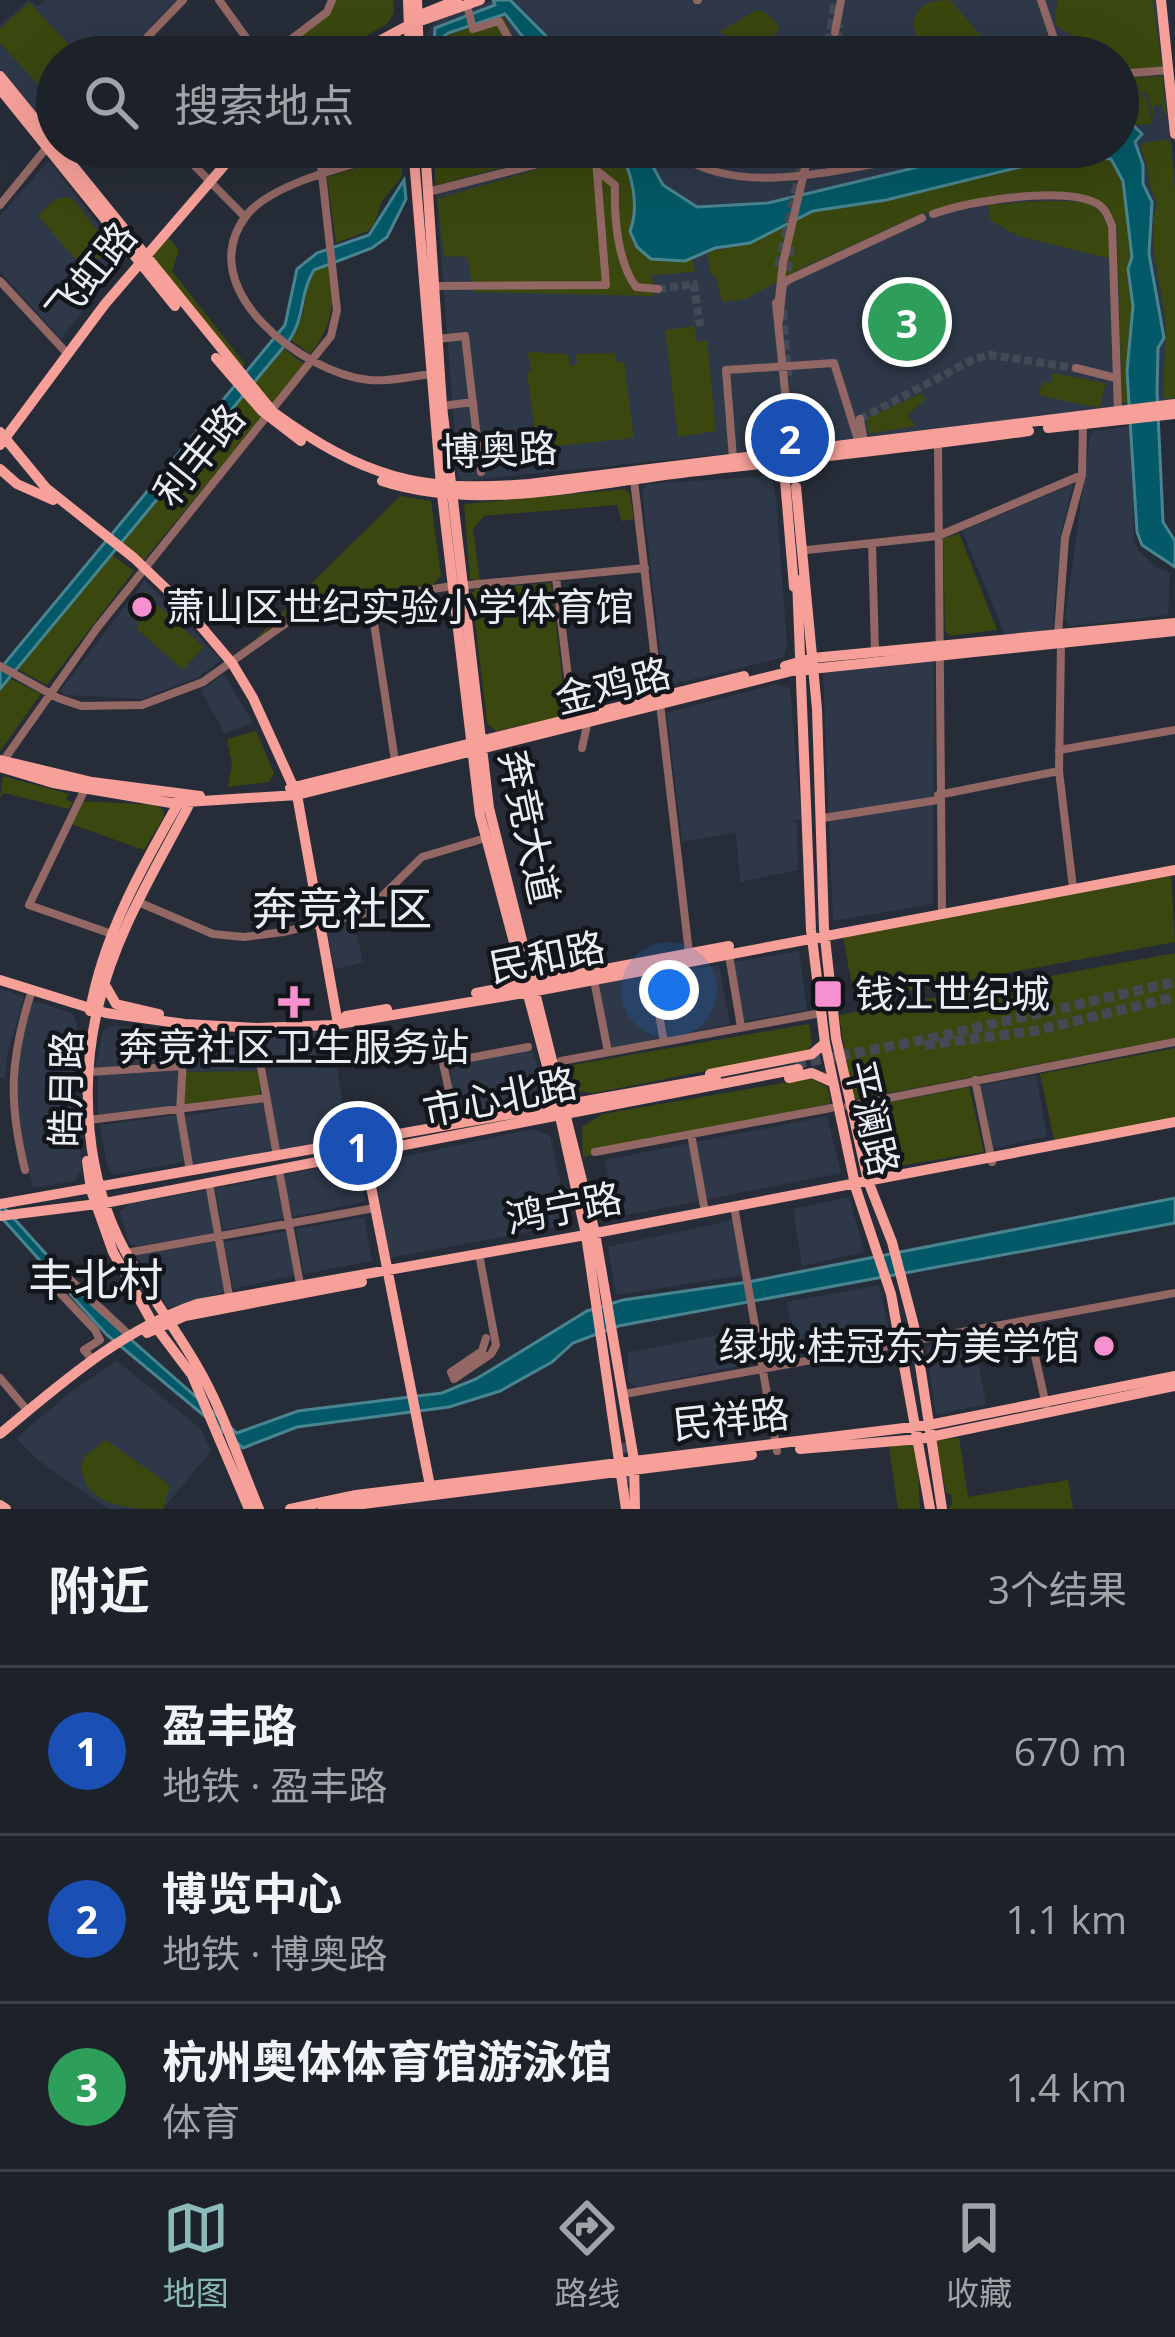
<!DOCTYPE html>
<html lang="zh">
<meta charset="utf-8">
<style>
body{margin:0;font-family:"Open Sans","Noto Sans SC",sans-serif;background:#252a32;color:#f1f3f6}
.you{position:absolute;left:669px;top:990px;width:42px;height:42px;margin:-30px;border:9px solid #fff;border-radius:50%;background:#1a73e8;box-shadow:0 0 0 18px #1a73e833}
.badge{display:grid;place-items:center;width:78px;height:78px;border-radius:50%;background:#8bbbb9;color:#fff;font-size:39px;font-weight:700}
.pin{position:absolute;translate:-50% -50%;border:6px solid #fff;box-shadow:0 3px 12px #0006}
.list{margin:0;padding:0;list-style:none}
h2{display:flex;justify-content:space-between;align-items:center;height:156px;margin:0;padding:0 48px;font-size:51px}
h2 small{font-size:39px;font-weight:400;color:#a0a4a8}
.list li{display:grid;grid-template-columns:78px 1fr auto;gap:36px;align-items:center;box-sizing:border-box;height:168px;padding:0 48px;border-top:3px solid #3b3f47}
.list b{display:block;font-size:45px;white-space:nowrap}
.list p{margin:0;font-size:39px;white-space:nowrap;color:#a0a4a8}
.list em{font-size:39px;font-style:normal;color:#a0a4a8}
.icon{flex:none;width:66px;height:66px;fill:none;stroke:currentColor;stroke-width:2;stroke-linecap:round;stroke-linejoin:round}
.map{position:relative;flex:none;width:1175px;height:1509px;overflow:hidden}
.search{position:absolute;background:#1d222a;box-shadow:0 12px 48px #0002;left:36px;right:36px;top:36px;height:132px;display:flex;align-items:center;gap:30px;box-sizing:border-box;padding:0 42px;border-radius:66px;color:#a0a4a8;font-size:45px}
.sheet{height:660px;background:#1d222a}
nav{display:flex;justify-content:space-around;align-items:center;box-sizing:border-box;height:168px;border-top:3px solid #3b3f47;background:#1d222a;font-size:33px;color:#a0a4a8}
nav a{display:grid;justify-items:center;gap:6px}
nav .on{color:#8bbbb9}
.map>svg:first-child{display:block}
.built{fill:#2e3848}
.green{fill:#3a470f}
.water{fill:#035967;stroke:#488591;stroke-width:3}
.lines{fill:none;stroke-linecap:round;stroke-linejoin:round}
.minor-tunnel{stroke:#444a54;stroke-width:8;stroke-dasharray:8 4;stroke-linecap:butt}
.major-tunnel{stroke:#444a54;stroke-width:10;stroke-dasharray:10 5;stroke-linecap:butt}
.minor{stroke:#926764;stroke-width:8}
.major{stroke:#f6a099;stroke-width:10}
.minor-bridge{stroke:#926764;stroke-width:8}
.poi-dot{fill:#f790ce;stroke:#12151a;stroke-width:4.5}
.labels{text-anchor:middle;stroke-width:9;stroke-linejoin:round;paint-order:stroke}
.street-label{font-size:39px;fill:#e9edf4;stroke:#12151a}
.poi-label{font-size:39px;fill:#e9edf4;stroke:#12151a;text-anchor:start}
.quarter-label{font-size:45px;fill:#e9edf4;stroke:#12151a}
</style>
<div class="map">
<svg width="1175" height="1509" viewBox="0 0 1175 1509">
<rect width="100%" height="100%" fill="#272d38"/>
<!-- built -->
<path class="built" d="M28,0L38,6L45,0H176L121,57H57V127L52,133L0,68V26Z
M494,0H1158L1175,173V400L838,442L463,481L458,477L433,147H1118V57H427L425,36L436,21Z
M49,160L124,258L61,339L0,272V216Z
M1131,426L1134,540L1138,550L1157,568L1170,573L1168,615L1071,626L1065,620L1090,436L1094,431Z
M767,476L773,482L776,498L787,645L784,657L670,685L663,679L642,490L647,484Z
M1073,484L1062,529L1052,630L1006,637L962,531Z
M145,580L221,660L197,678L141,699L65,695L60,691Z
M934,657L933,904L833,921L823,672Z
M224,674L253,723L224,733L201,690Z
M776,684L790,688L801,819L788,822H797L798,870L740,882L736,832L682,842L667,713Z
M354,921L363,962L335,969L327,931L329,926Z
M799,951L807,1010L739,1022L728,963Z
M719,965L730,1024L668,1037L657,975Z
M648,973L659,1038L610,1049L599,983Z
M0,988L24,997L7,1056L5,1079L0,1078Z
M33,1001L72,1013L77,1024L74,1086L82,1168L75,1181L33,1188L16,1119L15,1091L21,1039Z
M111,1025L179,1032L177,1061L95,1068L103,1031Z
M322,1031L332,1038L347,1130L343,1138L278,1152L262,1034Z
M194,1034L255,1035L259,1071L186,1072L188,1042Z
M532,1049L542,1082L529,1102L455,1115L450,1065Z
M179,1068L177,1105L98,1116V1074Z
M1036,1075L1047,1136L994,1148L979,1086Z
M260,1103L265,1104L273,1146L270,1151L194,1165L190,1162L182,1120L186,1116Z
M179,1115L186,1161L113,1175L107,1165L100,1125Z
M827,1116L841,1173L616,1217L605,1160Z
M533,1129L550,1136L570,1224L390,1258L373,1170L380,1162Z
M340,1164L354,1169L366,1201L293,1217L282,1181L286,1174Z
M276,1178L285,1218L223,1230L215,1188Z
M206,1190L214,1233L137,1246L129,1243L120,1212L130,1204Z
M849,1197L864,1252L802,1266L793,1209Z
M364,1217L372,1261L304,1274L296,1229Z
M733,1220L745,1275L616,1295L608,1247Z
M287,1231L296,1275L233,1289L224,1242Z
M216,1241L225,1292L168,1308L135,1255Z
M879,1285L890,1334L798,1353L787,1302Z
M747,1329L754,1363L636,1387L628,1382V1353Z
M973,1334L986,1404L936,1415L926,1347Z
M117,1361L201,1429L211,1451L163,1509H108L39,1461L16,1438L71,1392Z"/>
<!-- green -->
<path class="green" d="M336,0H393L394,13L387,24L328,57H274L330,14Z
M950,0L994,51L990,57H934L916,36L913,22C920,2 931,1 950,0Z
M1057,0H1153L1162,68L1134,73L1118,70V57H1090L1070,34L1055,25Z
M29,2L80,57H57V105L0,43V29Z
M757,10L768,14L780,29L774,34L786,46L750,47L719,32Z
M503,16L516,44L535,57H445L444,37Z
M1162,76L1166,118L1161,105L1154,106L1153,120L1149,96L1135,88L1147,99L1152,124L1135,125L1131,105L1130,112L1118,114V85L1126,84L1121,78Z
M1170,139L1175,190V398L1163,399L1166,323L1154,252L1153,221L1157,202L1149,185L1148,169L1141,148L1143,143Z
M452,147H577L435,186V166Z
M800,147H897L900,156L797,169Z
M592,153H600L604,160H625L634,203L630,231L685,261L692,258L695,272L652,275L654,296L474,292L467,257L444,256L437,199Z
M402,155V177L382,201L374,224L368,231L336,243L327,177Z
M1094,158L1114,162L1123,181L1132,257L1128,269L1133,306L1127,371L1131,405L1122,402L1117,228L1108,209L1092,198L994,197L918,215L802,268L746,299L722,302L716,276L711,275L707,252L750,243L813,211L886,200L1040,162L1066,166Z
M68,197L75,201L105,241L101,257L82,267L38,216L56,199Z
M1040,201C1091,201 1108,198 1111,255L1107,258L1018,236L991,221L988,205Z
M168,237L179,250L172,271L245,364L240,371L151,257Z
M326,262C338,296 333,327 310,354L290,339L303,314L309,277Z
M695,326L696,341H707L716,431L678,437L665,330Z
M283,348L304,364L272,406L252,385Z
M528,352L568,354L570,366L577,364L576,354L615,353L616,362H624L634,438L537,448L527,372H531Z
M1052,373L1106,383L1099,408L1038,395L1043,382L1051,383Z
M922,393L925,400L908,415L915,426L869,434L867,418Z
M243,397L262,418L143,561L122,544Z
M625,489L630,494L634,519L621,521L617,505L484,516L473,529L480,581L470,579L464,504Z
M400,496L431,501L441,576L433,585L326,595L294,611L238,656Z
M959,533L997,630L949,636L945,630L943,539Z
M112,555L134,571L47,685L17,669Z
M551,583L566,711L563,716L496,731L487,723L472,593L476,589Z
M145,591L156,599L140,622L157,605L204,647L183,670L136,628L140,623L128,615Z
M9,678L41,694L0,751V689Z
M256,731L274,773L269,782L228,787L232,764L227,739Z
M3,776L69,794L66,800L73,802L69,809L4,793L0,798Z
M82,801L156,805L163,810L164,817L144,850L71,824Z
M1171,876L1175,942L855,1001L843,937Z
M1175,953V1038L853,1100L839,1015Z
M809,1024L812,1044L807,1051L594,1093C573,1092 571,1086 566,1066Z
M1175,1048V1121L1055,1144L1040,1074Z
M259,1071L260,1096L186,1107L184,1104L186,1072Z
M812,1078L827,1087L831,1103L583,1157L582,1127L603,1114Z
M969,1087L984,1152L880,1169L875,1164L861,1108Z
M959,1438L968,1497L1068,1480L1073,1509H948L952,1504L951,1495L946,1492L935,1440Z
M106,1440L170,1485L163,1509C131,1509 85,1508 81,1466L85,1456Z
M916,1442L920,1509H898L889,1447Z"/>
<!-- water -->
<path class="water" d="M493,0H510L567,57C531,57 525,38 505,14L448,33L443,37L442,57H433L435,28L495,5Z
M1130,112L1132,124L1142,134L1135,142L1143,165V184L1152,202L1149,254L1164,338L1158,348L1157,392L1163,522L1175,541V567L1142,545L1137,532L1127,371L1133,306L1128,269L1132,257L1123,181L1111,159L1094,158L1066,166L1040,162L886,200L813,211L750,243L715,248L685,261L651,259L637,247L630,231C640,206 632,170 617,147H642L663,185L697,207L768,203L997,148L1118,147V114Z
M404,180L406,199L387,237L372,248L314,270C300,292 305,316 290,339L0,689V669L285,325L297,269L317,253L369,235Z
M1175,1198V1223L618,1326L573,1343L552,1362L500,1391L449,1407L297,1427L243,1448L107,1335L0,1216V1203L93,1306L237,1433L298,1411L442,1393L476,1379L587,1311L623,1300L748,1282Z"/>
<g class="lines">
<!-- minor-tunnel -->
<path class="minor-tunnel" d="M831,57L835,32
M658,289L694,284L700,326
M860,419L974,359L991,355L1076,368"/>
<!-- major-tunnel -->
<path class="major-tunnel" d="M829,44L836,0
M834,57L839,25
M779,267L806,147
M785,286L790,245
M782,310L787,376
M793,454L796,487
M925,1045L1034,1031L1175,997
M796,1064L914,1042L1175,982
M622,1443L631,1505"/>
<!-- minor -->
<path class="minor" d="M219,0L260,57
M697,0H698
M1041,0L1060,57
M467,5L473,29L499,21L513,46L526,57
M835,32L841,0
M128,57L183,0
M268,57L327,12L332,0
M1118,74L1169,70
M176,147L245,217
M408,149C365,162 273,180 246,216C191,289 303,373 369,380C387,382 407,377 425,375
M682,157C743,196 834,170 902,159
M912,157L951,147
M600,173L615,185C614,216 617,261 636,287L658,289
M428,192L569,156L669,157
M0,205L57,135
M933,214C970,201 1060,186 1096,203C1106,208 1108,217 1112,226L1118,411
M788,280L922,218
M0,281L63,349
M435,286L606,285L595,147
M776,303L791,450
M779,321L783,284L788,280L781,284
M438,339L465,336L481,472
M1076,368L1116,378
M442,406L473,402
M860,419L864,442
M938,446L942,912
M733,458L726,370L834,363L859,443
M634,480L689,953
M872,543L875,651
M807,550L938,536L1082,475
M556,578L573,718
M468,585L645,568
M370,597L395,761
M1058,634L1065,538L1082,475L1083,424
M1061,643L1059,771L1073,888
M0,666L58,698L81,706L142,705L203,682L306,609L446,587
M582,748L587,725
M1059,750L1175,730
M1,764L97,628L331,336L337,310L319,147
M85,789L29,905L112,934
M938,795L1059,771
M823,818L938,800
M138,902L213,934L244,937L283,932L365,913L422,857L479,840
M729,955L741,1027
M651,969L664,1042
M594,980L608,1052
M185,1024L180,1112L190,1171
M258,1028L261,1067L277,1156
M561,1061L821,1013
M90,1072L182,1066
M975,1080L992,1162
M848,1106L1175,1042
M89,1120L266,1098
M456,1124L443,1063L528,1047
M691,1134L705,1212
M595,1152L831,1108
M25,1170C8,1101 10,1058 32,990
M279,1170L300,1284
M209,1183L229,1296
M735,1212L777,1451
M126,1253L369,1209
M44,1276L95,1330L100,1340L84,1350L92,1359
M66,1276L128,1334
M1027,1320L1046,1405
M918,1340L1175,1293
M0,1378L27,1410
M454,1379L491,1354L496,1345L479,1254
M454,1379L451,1372L482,1351L486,1338
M624,1394L900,1344"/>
<!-- major -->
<path class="major" d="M408,0L410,57
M417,0L419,57
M1161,0L1175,134
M413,18L457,0
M350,57L409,25L480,0
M0,76L273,412C363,477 418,493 529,484L1175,404
M0,89L175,306
M413,147L441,486L480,815L558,1107L586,1235L626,1509
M425,147L442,406L489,808L595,1233L634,1460L635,1509
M216,358L262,411L301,441
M1048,428L1175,414
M0,432L46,488L134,558L182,604L232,663L253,698L297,795L338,1024
M0,445L105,304L240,147
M783,456L794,587
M0,469L17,484L53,500
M382,481C475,511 578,486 673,474C792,460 911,448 1029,431
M796,487L817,709L824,929L836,1038L868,1181L892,1242L914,1326L942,1509
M797,580L811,930L825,1043L856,1189L891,1294L930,1509
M785,666L813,658L1175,623
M0,760L92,782L200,796
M0,767L53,783L171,803L297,795L792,671L1175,631
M290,788L744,676
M192,799C157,867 116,931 98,1007C79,1086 86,1178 124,1249C146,1290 174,1326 197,1366C223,1410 239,1462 259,1509
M0,980L106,1013L185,1024L258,1028L333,1025L536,991L1175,870
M105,985L116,1004L159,1014
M476,993L729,946
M90,1011C103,936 142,867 179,802
M346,1016L387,1009
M710,1074L812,1054L825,1043
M789,1078L812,1073L832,1082
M364,1151L431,1491
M87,1161L91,1190L113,1252L152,1322L192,1375L249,1509
M0,1204L716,1078
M0,1216L105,1203L798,1069
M147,1333L185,1316L362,1282
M0,1434C62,1383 119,1331 197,1304L580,1236L1175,1122
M800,1449L920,1439L1175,1386
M0,1505L6,1509
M290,1509L356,1495L929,1425L1175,1376
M323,1509L752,1455"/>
<!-- minor-bridge -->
<path class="minor-bridge" d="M778,307L783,263L810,147"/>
</g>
<!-- markers -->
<g class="poi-dot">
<circle cx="142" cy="607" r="12"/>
<rect x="813" y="979" width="30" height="30" rx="6"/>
<path d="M288 984h12v12h12v12h-12v12h-12v-12h-12v-12h12z"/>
<circle cx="1104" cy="1346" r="12"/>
</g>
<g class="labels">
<!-- street labels -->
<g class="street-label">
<text transform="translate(91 273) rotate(-51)" y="14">飞虹路</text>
<text transform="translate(499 450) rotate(-2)" y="14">博奥路</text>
<text transform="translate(199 455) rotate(-51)" y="14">利丰路</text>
<text transform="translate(613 686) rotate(-14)" y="14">金鸡路</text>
<text transform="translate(529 827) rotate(78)" y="14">奔竞大道</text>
<text transform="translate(547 957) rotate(-11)" y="14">民和路</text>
<text transform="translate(66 1089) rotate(-89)" y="14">皓月路</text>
<text transform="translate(500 1097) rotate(-11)" y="14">市心北路</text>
<text transform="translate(872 1118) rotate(77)" y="14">平澜路</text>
<text transform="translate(564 1208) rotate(-11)" y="14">鸿宁路</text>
<text transform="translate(731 1419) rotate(-6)" y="14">民祥路</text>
</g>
<!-- poi labels -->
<g class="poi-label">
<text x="166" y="621">萧山区世纪实验小学体育馆</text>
<text x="855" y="1008">钱江世纪城</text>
<text x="294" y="1061" text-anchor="middle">奔竞社区卫生服务站</text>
<text x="1080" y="1360" text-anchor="end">绿城·桂冠东方美学馆</text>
</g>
<!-- quarter labels -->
<g class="quarter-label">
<text x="342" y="925">奔竞社区</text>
<text x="96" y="1296">丰北村</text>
</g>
</g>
</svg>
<div class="you"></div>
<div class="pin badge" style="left:358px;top:1146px;background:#1a4fb4">1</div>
<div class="pin badge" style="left:790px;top:438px;background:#1a4fb4">2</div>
<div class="pin badge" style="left:907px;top:322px;background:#2e9e5b">3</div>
<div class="search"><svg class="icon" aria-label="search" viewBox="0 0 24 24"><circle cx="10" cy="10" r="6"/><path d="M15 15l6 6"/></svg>搜索地点</div>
</div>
<section class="sheet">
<h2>附近<small>3个结果</small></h2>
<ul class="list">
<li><span class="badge" style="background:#1a4fb4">1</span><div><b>盈丰路</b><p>地铁 · 盈丰路</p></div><em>670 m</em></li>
<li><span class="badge" style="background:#1a4fb4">2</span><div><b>博览中心</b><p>地铁 · 博奥路</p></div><em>1.1 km</em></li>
<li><span class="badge" style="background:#2e9e5b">3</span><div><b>杭州奥体体育馆游泳馆</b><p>体育</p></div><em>1.4 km</em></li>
</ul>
</section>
<nav>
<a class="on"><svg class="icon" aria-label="map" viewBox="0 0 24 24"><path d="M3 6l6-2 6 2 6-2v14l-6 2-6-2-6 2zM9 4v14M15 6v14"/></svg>地图</a>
<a><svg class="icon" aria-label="directions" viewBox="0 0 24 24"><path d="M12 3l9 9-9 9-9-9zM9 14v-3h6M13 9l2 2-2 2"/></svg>路线</a>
<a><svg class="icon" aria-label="saved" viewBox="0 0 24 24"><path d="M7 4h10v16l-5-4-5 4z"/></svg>收藏</a>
</nav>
